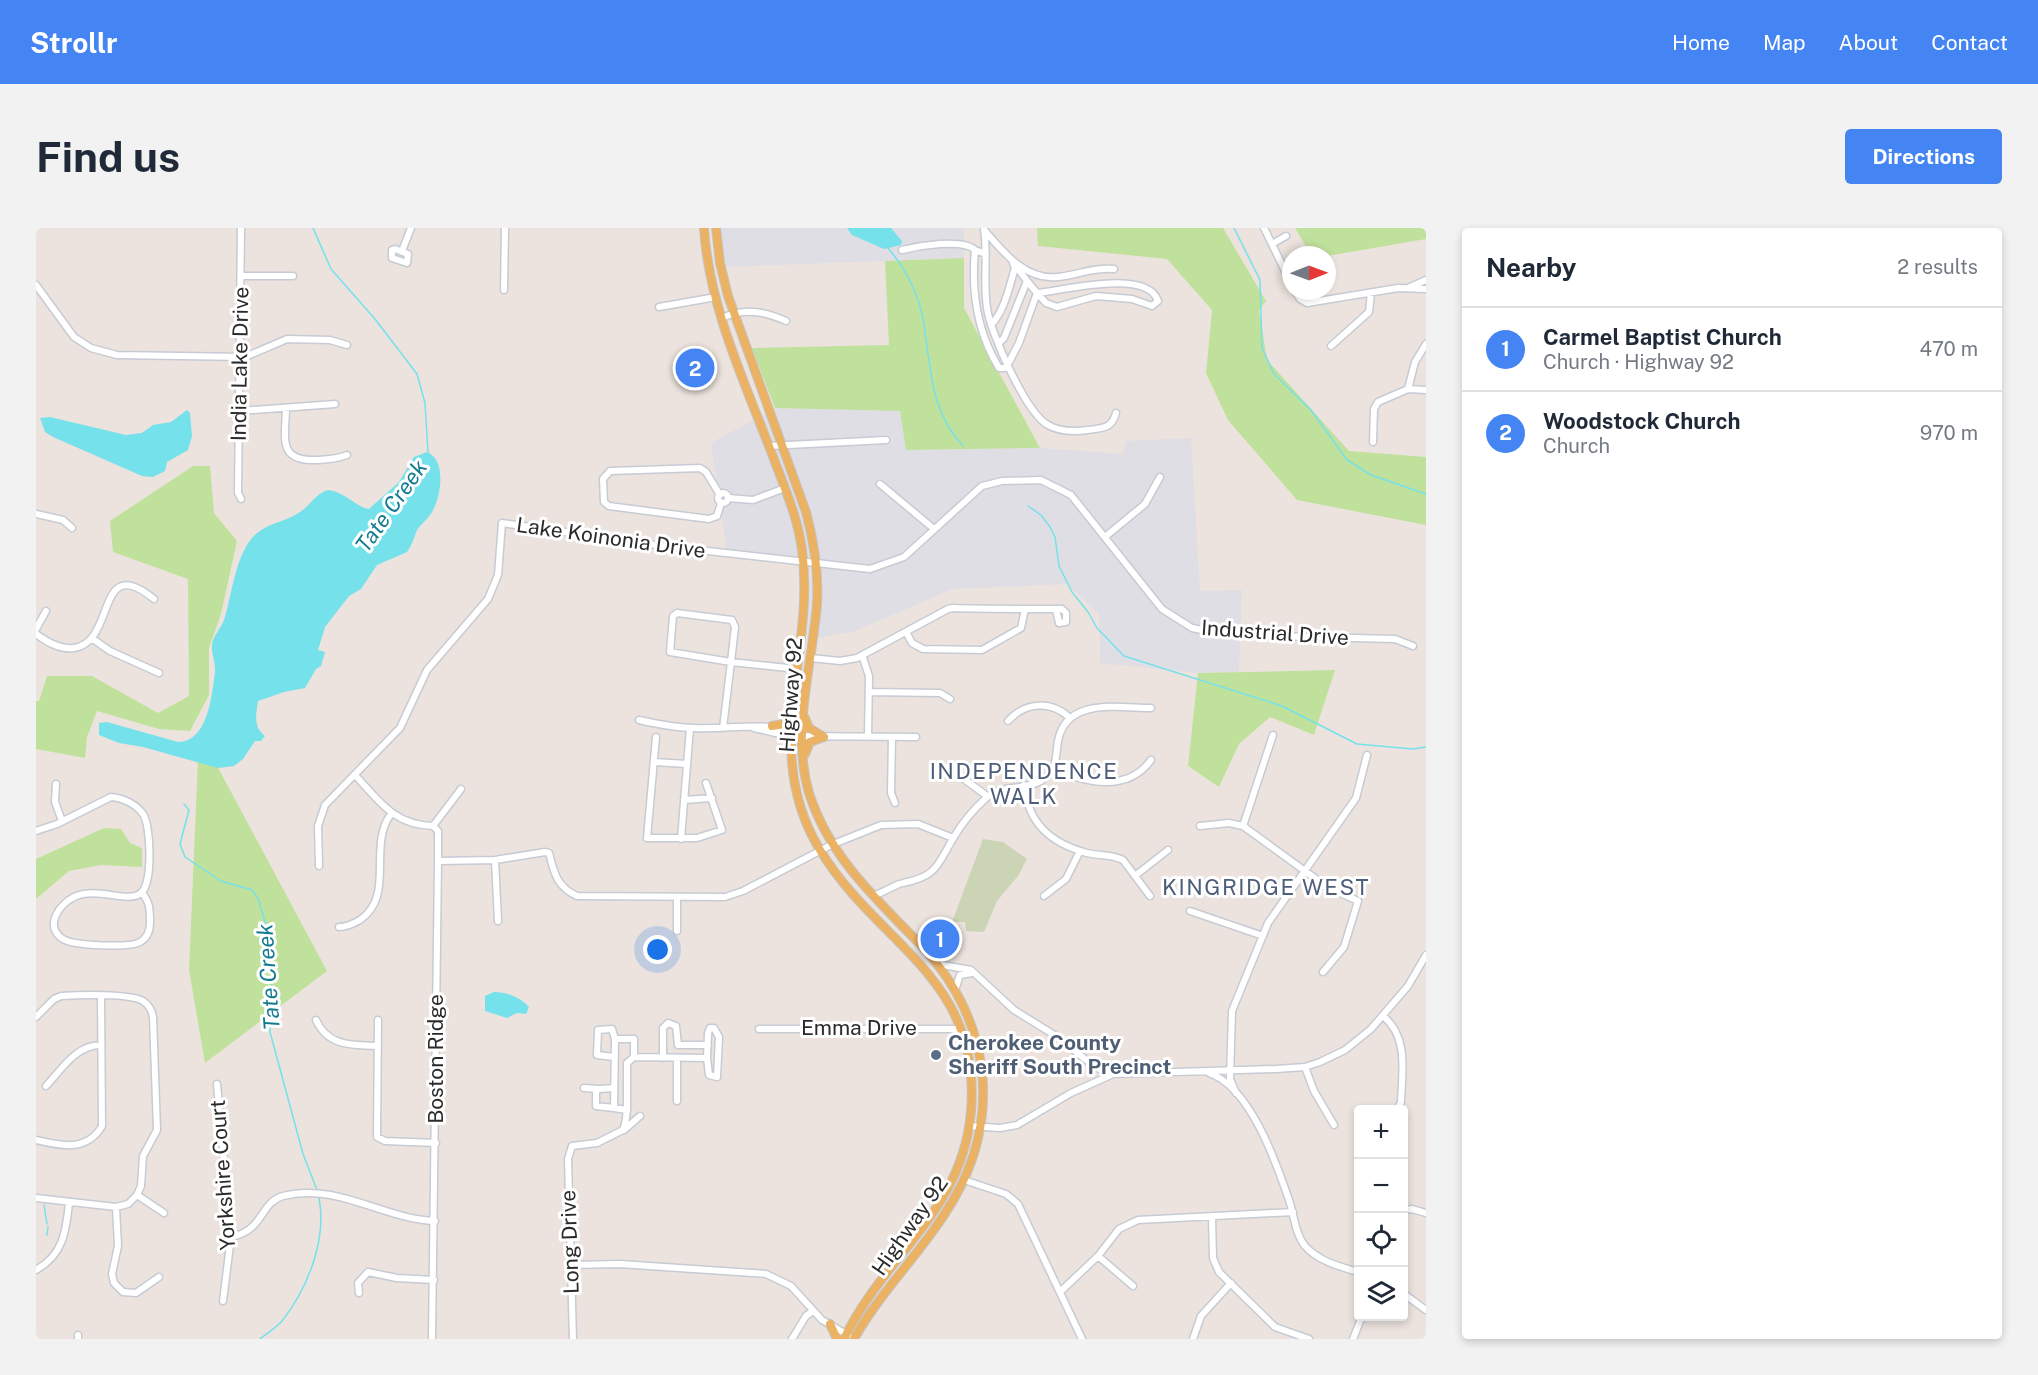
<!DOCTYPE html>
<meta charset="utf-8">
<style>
body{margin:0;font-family:"Public Sans",sans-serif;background:#f2f2f3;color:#1f2937}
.controls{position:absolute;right:18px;bottom:18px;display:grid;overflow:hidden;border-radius:6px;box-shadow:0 3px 9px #0003}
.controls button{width:54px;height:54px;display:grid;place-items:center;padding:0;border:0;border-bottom:2px solid #e0e1e3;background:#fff;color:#1f2937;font:30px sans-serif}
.compass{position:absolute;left:1246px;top:18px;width:54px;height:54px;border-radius:50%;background:#fff;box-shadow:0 3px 9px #0003;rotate:89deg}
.you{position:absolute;left:622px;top:722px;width:21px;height:21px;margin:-15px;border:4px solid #fff;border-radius:50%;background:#1a73e8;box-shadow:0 0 0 9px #1a73e833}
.badge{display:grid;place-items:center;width:39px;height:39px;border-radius:50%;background:#4485f3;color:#fff;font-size:20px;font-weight:700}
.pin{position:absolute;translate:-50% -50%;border:3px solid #fff;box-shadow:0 2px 6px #0006}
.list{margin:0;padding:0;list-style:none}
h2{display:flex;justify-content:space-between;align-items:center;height:78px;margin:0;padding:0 24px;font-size:26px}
h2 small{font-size:20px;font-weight:400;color:#747a83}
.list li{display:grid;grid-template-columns:39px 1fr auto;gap:18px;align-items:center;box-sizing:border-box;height:84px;padding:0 24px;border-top:2px solid #e0e1e3}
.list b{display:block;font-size:22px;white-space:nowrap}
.list p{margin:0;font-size:20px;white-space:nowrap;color:#747a83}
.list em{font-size:20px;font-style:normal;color:#747a83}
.icon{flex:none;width:33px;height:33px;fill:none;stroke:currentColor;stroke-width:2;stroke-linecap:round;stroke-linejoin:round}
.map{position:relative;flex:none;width:1390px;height:1111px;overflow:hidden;border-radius:6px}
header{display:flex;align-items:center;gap:36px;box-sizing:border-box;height:84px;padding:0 30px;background:#4485f3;color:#fff}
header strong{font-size:28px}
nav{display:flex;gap:33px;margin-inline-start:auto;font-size:21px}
.intro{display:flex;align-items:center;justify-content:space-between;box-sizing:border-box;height:144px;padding:0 36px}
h1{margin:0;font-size:42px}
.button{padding:15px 27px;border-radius:6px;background:#4485f3;color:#fff;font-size:21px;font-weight:700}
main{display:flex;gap:36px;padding:0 36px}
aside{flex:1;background:#fff;border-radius:6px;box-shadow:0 3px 9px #0003}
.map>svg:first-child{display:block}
.industrial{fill:#dfdee5}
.green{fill:#c0e19c}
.cemetery{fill:#cbd5b5}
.water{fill:#75e1ea}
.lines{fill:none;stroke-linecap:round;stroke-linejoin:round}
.stream{stroke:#75e1ea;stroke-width:1.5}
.minor-casing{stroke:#c6cbd4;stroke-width:9}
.major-casing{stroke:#c4c4c4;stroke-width:10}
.minor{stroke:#fff;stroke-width:6}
.major{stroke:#ebb264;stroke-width:8}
.service-dot{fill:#5c6f8a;stroke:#fff;stroke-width:2}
.labels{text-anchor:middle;stroke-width:6;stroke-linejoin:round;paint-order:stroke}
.street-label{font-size:21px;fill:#2b2b2b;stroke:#fff}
.service-label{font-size:21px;font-weight:bold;fill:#4e5e75;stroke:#fff;text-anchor:start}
.water-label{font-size:22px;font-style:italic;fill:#137c90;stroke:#fff}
.neighbourhood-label{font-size:22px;letter-spacing:1.5px;fill:#4d5d7a;stroke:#fff}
</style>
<header>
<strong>Strollr</strong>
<nav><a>Home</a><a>Map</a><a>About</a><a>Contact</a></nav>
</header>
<div class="intro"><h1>Find us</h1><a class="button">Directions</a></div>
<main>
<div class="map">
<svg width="1390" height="1111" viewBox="0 0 1390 1111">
<rect width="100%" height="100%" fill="#ece3de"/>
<!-- industrial -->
<path class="industrial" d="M680,0H928V30L688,39Z
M739,180L864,183L871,222L1004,220L1087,226L1089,213L1155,210L1164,363L1206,362L1203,444L1162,445L1064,435L1063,387L1032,356L917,361L817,404L771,411L775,336L691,325L675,215Z"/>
<!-- green -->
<path class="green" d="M1001,0H1187L1230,73L1223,82L1231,132L1313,223L1390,229V297L1261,272L1192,192L1170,145L1176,82L1131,31L1002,18Z
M1259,0H1390V11L1291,28L1275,27Z
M928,30V80L1004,220L870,222L864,183L739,180L716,120L853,117L849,33Z
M157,238H174L178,285L201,313L185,386L173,420V467L154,503L123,501L61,483L51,509L49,530L0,521V473H3L11,448H56L122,485L153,468L152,351L77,324L74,293Z
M1299,442L1278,507L1234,489L1203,516L1183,559L1152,538L1162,445Z
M163,508H165L291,743L169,835L153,742Z
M68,600L85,601L94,615L106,620V639L65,637L33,643L0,671V631Z"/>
<!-- cemetery -->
<path class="cemetery" d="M947,611L967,614L991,631L982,648L961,673L948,704L930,703L929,694H916Z"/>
<!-- water -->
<path class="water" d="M811,0H855L866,13L865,17L848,21L816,7Z
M151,182L154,185L156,208L152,222L131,234L129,243L117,249L106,248L17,209L9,204L4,190L14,189L90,207L106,205L117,197L135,194Z
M391,224C411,232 405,269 396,284C392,291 385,296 381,302C378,310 376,317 371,324L341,337L325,361L313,368L289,399L282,422L289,424L285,438L280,441L269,460L248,464L222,473C220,487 217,499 229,508L225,513H219L207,531L198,538L182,540L107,519L83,515L63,507V495L71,494L142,514C172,514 176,467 179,444C180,435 175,425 176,417C176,410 185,400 188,392C196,367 198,336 213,314C227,294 247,296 264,284C275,277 279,266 292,262C309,264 320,279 333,281L363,254L378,229Z
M458,764C470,764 484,769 493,779L490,786L481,785L471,790L449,783V768Z"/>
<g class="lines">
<!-- stream -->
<path class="stream" d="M277,0L295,41L339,91L381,146L389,175L392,224
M1198,0L1224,52L1226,120L1238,146L1275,182L1311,232L1335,247L1390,266
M852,20C869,40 882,65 887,91C895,136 893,183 927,218
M992,278L1005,287L1014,299L1019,309L1023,338L1036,364L1052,384L1061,400L1088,428L1246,478L1321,516L1377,521L1390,519
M148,576L153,582L144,616L149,629L185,653L216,662L222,670L232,704L236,743L234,804L267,926L281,962
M8,977L11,996
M11,1007L12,999
M224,1111C231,1105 240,1100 246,1093C272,1060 291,1011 283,970"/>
<!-- minor casing -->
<g class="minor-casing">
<path id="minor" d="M1228,0L1255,55
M948,1C952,27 947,54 951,80C954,104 990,185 1012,197C1024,204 1038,204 1052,202C1066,200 1076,201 1080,185
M949,3C967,24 990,53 1022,49C1041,47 1058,39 1078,41
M1236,16L1250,8
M359,21L372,26L371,35L356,30V22Z
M866,22C882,18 927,10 939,22
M366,23L375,0
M950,26L939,22C935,64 941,104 963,140H970L983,115L1001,65
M205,48H257
M991,53L1001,65C1026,63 1111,40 1122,73L1116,78L1096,71L1060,68L1021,79L1010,75L1001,65
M0,57L38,109L55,120L81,127L209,129L251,111L294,112L311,117
M1374,59L1390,52
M468,62L469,0
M1259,63L1264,71L1271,75L1362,60L1390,61
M623,79L680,69
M686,90C708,80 728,83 750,93
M955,97C969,82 973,59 979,40L977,35
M963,115L968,110L991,53L979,37
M1295,118L1333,84L1335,65
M1372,161L1379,134L1390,116
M250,181C249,213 242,234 283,232C292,231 302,231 311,227
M204,183L299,176
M1337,214L1338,181L1342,174L1372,161L1390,162
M733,218L850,212
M844,256L898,301
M682 270a5 5 0 1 1 10 0a5 5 0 1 1-10 0Z
M684,267L670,244L664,240L574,243L567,251L568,274L573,278L673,291L681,288L685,275
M692,270L717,272L749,260
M205,271L202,265L205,0
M0,286L27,292L36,300
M1069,309L1109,276L1124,249
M641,385L696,392L699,399L695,434L634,424L637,388Z
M0,401L10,383
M870,404L876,415L887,421L946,422L985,400L989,381
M0,406C11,414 24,422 38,420C81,414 59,323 118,371
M57,411L74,423L123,445
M826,427L833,448L832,508
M775,430L804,433L821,430L912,381L916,380C952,381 989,381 1026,381L1030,385V394L1023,395L1020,381
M833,464L904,465L914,471
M603,492C621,496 640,500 659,500C694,502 734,491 766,508
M972,493C989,474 1015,472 1034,490
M687,500L695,434L761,441
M718,500L753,508L880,509
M620,509L611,610H661L686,602L670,555
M856,509L855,565L859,575
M618,534L651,536
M1017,540C1049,555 1091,565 1115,532
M319,547C344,574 358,597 397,598
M924,548L951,568
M20,556L19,574L26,593
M988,557C992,595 1014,615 1051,625C1063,628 1075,626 1087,632L1114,668
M648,572L676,570
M397,598L425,561
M1164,598L1193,595L1207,598L1291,659L1322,673L1308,719L1287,744
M1207,598L1237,507
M0,603L21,596L75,569C87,570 100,576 107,586C115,597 117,656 105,665C92,676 61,658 38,669C24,676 7,698 27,711C38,718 94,720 104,714C111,710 114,703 114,695C114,682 114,674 106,665
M645,611L654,500
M459,632L462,693
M402,633L459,632L509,624L513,625C518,645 521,659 541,668L689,669L707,663L795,617L845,597L882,596L917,610
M283,638L282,598L289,577L364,500L391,442L452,371L462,347L466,295L627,318L834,341L868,329L946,258L966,253L1005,252L1035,267L1126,381L1156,400L1192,407L1359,411L1377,418
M1100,647L1132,622
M867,655C902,648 901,637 918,609C926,595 938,581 950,570C967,554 996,565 1012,547C1021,538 1020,525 1022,513C1030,469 1083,480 1115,480
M838,668L863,656
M1008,668L1030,651L1044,623
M641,669V703
M1154,683L1227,708
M303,699C311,699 317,696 324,692C360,667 331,618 355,586
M901,736L935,742L978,782L1020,808L1059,839L1075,846L1240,841L1269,839L1284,834L1309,822L1335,801L1372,758L1390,727
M919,762L924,747L936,745
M1347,788C1373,809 1366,844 1365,874L1362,880
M0,789L18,771L25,768C42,767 93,765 107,773C113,777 116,782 117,789L121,902L107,928L105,958L101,967L92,976L80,979L0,970
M280,792C292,819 317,817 342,818
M342,792L341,909L349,913L400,915
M723,801H923
M578,829L561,827L562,802L576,801L579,811
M598,829L671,830L672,805L674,800H678L683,809L681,849L673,847L671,830
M627,830V800L632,795L640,798L642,817H672
M641,830V873
M1269,839L1278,863L1298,897
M1173,845C1215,859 1241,937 1254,975C1258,989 1260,1007 1269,1018C1282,1033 1305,1039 1322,1044
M181,856L195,1009L187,1073
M10,858C26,841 40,817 65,817
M548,860L563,861
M578,860L563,861L560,863V878L578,880
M1200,865L1194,851L1196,783L1232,695L1320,570L1331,527
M933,898L964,900L981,897L1035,865L1075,847
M588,902L604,888
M0,912C25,918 51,924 66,898L65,769
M928,952L970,966L982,976L1046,1111
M101,967L128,985
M80,979L82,1018L76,1046L78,1055L87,1064L100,1065L123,1049
M1368,982L1376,981L1390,985
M1176,990L1177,1030L1183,1044L1239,1099L1273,1111
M195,1009C228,1003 224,974 247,968C300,954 347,991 399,993
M1062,1028L1097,1058
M535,1037L584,1036L730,1046L755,1058L786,1092L812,1107
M0,1042C27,1027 30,1004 33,975
M1024,1064L1062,1028L1083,1001L1102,992L1257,984
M323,1065L322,1055L332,1044L361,1050L398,1052
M1368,1066L1390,1082
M42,1111V1107
M396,1111L402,633V603L397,598
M537,1111L532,931L536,918L561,915L587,902C590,895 590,889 591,882V835L598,829V811H579L578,880L591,882
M756,1111L770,1088L777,1083
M1157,1111L1165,1088L1195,1055
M1317,1111L1326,1088"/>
</g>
<!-- major casing -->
<g class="major-casing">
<path id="major" d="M668,0C673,81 711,159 739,234C750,263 762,291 766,322C780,426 723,522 784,622C842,718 946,748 935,884C926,985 848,1027 808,1111
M680,0L684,35L692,68L770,284C778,314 783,345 781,376C776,438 755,504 773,565C793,628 839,670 884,716C958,795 968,897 908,987C880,1030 843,1066 818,1111
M769,490L773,500L788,509
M736,498L748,496L755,487
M769,526L774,514L788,509
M794,1096L801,1111"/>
</g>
<!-- minor -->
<use href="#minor" class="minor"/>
<!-- major -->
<use href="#major" class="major"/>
</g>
<!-- markers -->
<circle class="service-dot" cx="900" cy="827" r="6"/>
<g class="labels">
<!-- street labels -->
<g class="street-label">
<text transform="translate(204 136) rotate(-89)" y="7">India Lake Drive</text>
<text transform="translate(575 310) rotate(8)" y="7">Lake Koinonia Drive</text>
<text transform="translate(1239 405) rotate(4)" y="7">Industrial Drive</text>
<text transform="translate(755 467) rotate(-86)" y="7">Highway 92</text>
<text x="823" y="807">Emma Drive</text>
<text transform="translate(400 831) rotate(-90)" y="7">Boston Ridge</text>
<text transform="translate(187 947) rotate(-94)" y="7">Yorkshire Court</text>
<text transform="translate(874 998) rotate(-55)" y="7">Highway 92</text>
<text transform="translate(534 1014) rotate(-92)" y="7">Long Drive</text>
</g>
<!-- service labels -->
<g class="service-label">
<text x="912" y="822">Cherokee County<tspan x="912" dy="24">Sheriff South Precinct</tspan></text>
</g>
<!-- water labels -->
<g class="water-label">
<text transform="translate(355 278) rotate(-55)" y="8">Tate Creek</text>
<text transform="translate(232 749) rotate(-94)" y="8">Tate Creek</text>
</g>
<!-- neighbourhood labels -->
<g class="neighbourhood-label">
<text x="988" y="551">INDEPENDENCE<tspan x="988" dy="25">WALK</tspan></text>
<text x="1230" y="667">KINGRIDGE WEST</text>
</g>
</g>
</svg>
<div class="controls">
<button>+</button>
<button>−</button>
<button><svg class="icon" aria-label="locate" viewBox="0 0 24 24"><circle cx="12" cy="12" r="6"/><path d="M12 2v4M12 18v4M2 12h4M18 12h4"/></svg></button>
<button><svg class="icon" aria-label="layers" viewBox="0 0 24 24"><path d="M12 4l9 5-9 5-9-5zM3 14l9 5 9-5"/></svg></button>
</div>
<svg class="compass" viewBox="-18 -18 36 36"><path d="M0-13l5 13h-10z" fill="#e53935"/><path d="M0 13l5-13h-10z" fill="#747a83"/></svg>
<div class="you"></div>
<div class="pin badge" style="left:904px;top:711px">1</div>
<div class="pin badge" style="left:659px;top:140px">2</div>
</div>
<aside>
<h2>Nearby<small>2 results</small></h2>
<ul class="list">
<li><span class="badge">1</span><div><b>Carmel Baptist Church</b><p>Church · Highway 92</p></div><em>470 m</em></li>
<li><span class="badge">2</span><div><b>Woodstock Church</b><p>Church</p></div><em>970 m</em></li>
</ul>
</aside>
</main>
